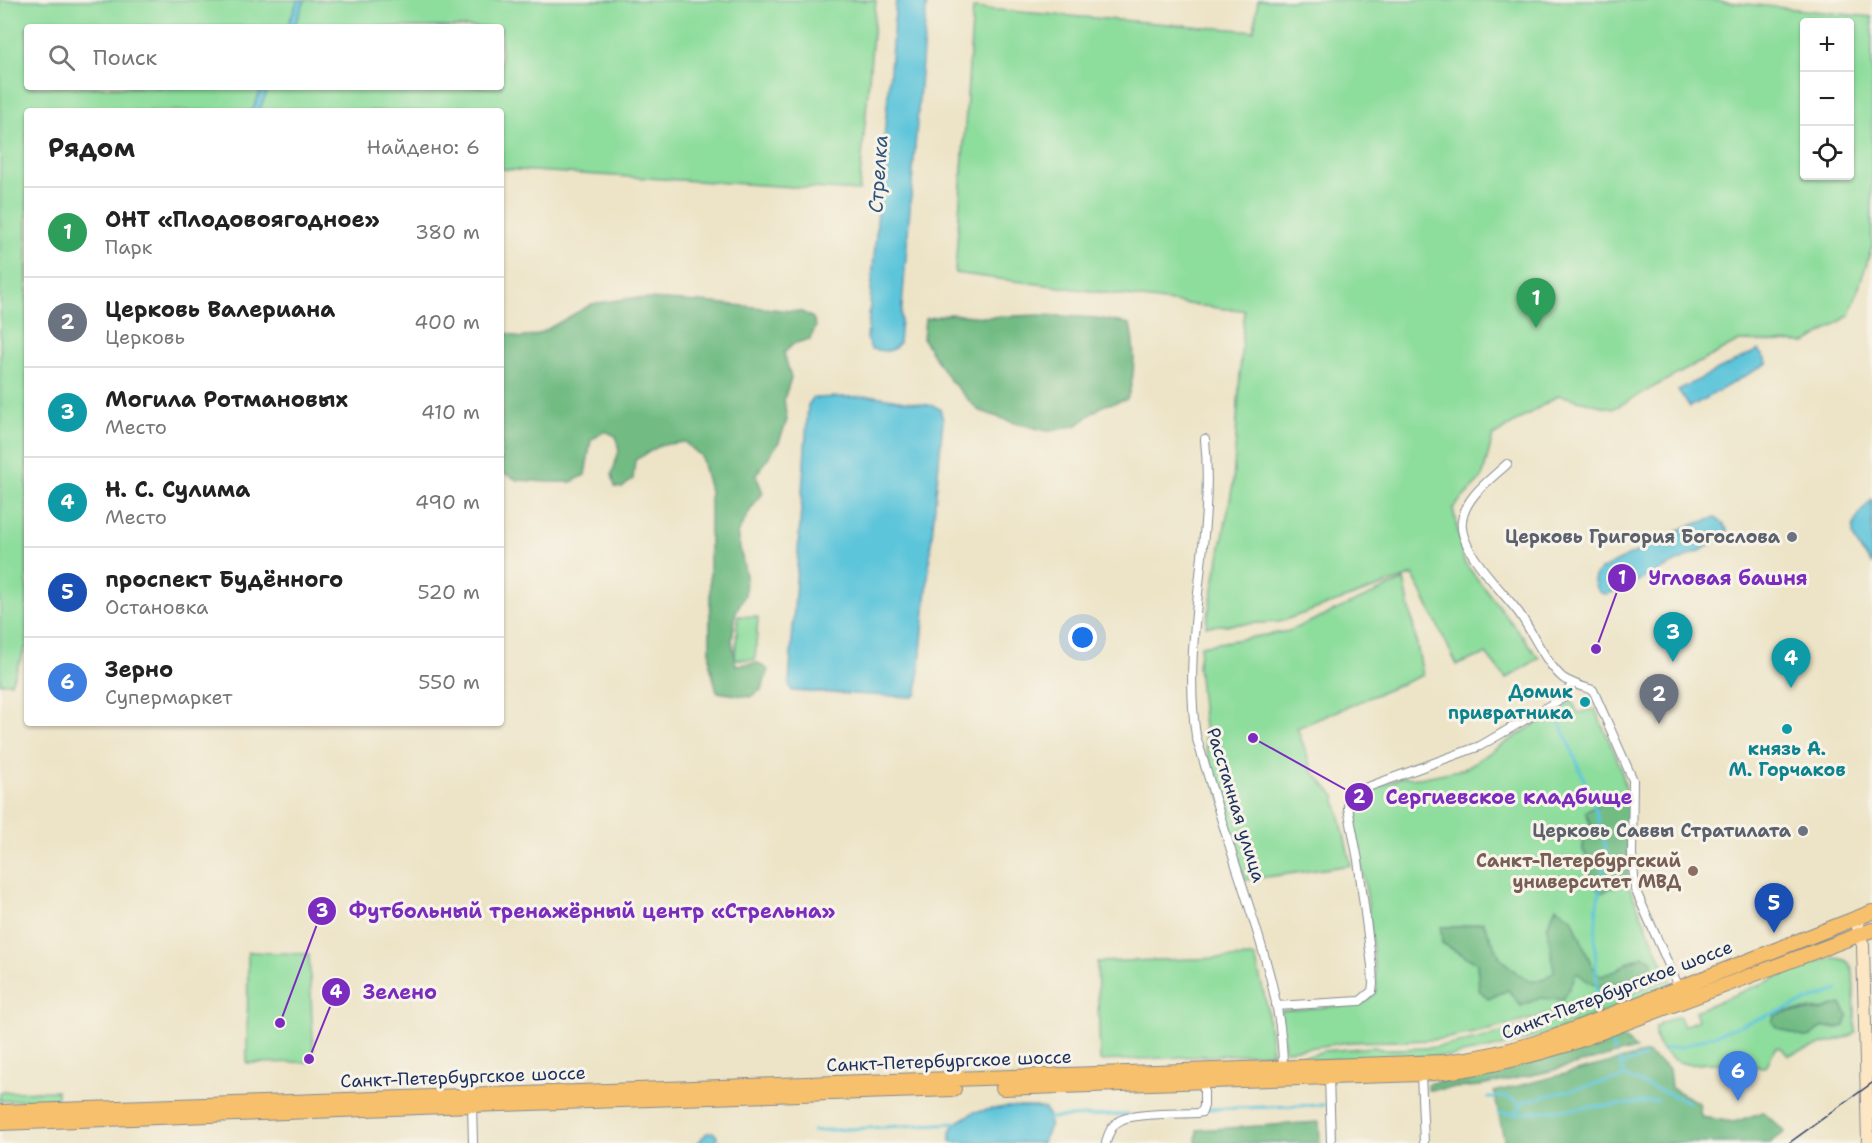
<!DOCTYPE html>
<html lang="ru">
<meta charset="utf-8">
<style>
body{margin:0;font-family:"Shantell Sans",sans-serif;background:#f6f6f6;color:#222}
.controls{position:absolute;right:18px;top:18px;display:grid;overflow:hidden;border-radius:6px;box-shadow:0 2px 4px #0004}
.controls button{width:54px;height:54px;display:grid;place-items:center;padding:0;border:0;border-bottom:2px solid #e0e0e0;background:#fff;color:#222;font:30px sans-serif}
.you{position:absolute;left:1083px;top:638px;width:21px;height:21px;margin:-15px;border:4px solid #fff;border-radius:50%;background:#1a73e8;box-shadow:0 0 0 9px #1a73e833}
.badge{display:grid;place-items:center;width:39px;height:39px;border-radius:50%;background:#ea580c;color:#fff;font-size:20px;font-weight:700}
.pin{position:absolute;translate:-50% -50px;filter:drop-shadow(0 2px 3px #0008)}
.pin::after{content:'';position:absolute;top:32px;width:21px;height:18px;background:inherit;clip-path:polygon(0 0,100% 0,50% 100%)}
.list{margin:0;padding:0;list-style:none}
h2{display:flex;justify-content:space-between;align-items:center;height:78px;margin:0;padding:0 24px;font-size:26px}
h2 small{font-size:20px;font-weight:400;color:#767676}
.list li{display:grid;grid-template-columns:39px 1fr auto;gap:18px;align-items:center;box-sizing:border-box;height:90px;padding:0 24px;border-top:2px solid #e0e0e0}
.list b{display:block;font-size:22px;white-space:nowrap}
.list p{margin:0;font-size:20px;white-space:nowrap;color:#767676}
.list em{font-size:20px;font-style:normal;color:#767676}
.icon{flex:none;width:33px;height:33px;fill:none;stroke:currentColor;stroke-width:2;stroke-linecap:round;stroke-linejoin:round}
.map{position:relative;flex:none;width:1872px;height:1143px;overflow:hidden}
.search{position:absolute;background:#fff;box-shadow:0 2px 4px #0004;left:24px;top:24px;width:480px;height:66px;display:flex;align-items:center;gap:15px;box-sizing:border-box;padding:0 21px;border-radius:6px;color:#767676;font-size:22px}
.panel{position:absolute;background:#fff;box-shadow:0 2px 4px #0004;left:24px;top:108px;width:480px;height:618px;border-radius:6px}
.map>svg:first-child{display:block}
.green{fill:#8ddd9c;stroke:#54867d;stroke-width:1.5;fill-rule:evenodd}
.forest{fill:#72bc84;stroke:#467671;stroke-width:1.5}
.water{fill:#5dc5da;stroke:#3c7a9c;stroke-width:1.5}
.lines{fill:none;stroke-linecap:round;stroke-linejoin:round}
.stream{stroke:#5dc5da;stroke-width:3}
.minor-casing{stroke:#848a92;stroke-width:10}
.secondary-casing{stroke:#848a92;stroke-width:14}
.primary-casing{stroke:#848a92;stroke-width:16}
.minor{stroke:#fff;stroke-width:8}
.secondary{stroke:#fce6c4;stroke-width:12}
.primary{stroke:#f7c06c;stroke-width:14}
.tram{stroke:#1b2f5e;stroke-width:1.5}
.worship-dot{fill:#6b7280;stroke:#f7f3e8;stroke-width:2}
.culture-dot{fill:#0f9aa8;stroke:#f7f3e8;stroke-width:2}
.education-dot{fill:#8d6e63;stroke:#f7f3e8;stroke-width:2}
.labels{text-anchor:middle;stroke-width:6;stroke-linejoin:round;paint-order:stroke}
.worship-label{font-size:18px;font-weight:bold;fill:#5b616d;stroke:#f7f3e8;text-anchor:end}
.culture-label{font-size:18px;font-weight:bold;fill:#0d838f;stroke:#f7f3e8;text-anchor:end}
.street-label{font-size:18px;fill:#1b2f5e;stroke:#f7f3e8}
.education-label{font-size:18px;font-weight:bold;fill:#785e54;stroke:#f7f3e8;text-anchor:end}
.water-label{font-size:20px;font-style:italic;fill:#2c547d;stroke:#f7f3e8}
.leader{fill:none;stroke:#7b2cbf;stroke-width:2}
.callout-dot{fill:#7b2cbf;stroke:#f7f3e8;stroke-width:2}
.mark-label{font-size:18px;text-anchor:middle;font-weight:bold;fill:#fff}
.callout-label{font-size:20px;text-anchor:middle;font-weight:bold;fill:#7b2cbf;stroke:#f7f3e8;stroke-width:6;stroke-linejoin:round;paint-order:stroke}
</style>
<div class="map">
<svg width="1872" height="1143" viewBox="0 0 1872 1143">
<rect width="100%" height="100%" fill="#f7f3e8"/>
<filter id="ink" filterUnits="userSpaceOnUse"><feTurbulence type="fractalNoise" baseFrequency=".0167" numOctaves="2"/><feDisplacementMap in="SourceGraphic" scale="12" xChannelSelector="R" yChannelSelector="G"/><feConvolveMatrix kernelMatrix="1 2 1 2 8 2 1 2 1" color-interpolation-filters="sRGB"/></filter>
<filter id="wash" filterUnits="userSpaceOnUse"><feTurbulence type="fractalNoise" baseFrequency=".008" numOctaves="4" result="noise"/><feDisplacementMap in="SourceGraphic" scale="24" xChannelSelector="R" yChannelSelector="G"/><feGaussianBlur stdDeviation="1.35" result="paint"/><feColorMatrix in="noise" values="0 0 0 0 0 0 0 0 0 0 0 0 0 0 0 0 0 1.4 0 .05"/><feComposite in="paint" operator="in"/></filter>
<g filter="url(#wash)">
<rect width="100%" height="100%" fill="#ede4c7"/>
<!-- green -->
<path class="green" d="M0,0H876L859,191L501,169V111H27V644L11,683H0ZM27,27H501V87H27Z
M1258,0H1707L1872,17V247L1850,315L1807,343L1739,341L1613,409L1559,395L1493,436L1482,478L1453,508L1464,562L1539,658L1506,679L1486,654L1457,665L1413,575L1279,622L1206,626L1233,484L1244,310L1225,309L955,273L973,8L1254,31ZM1804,22H1850V176H1804Z
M1404,580L1423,675L1297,728L1313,772L1335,796L1351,865L1245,880L1206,748L1198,666L1201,646L1289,631Z
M738,616L758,617L755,660L735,659Z
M1572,701L1578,713L1595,709L1620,765L1628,798L1597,824L1591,825L1584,837L1583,851L1592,862L1589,873L1600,893L1607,884L1623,873L1667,973C1598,998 1526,1025 1453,1037C1420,1043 1386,1040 1353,1042C1330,1044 1308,1049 1285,1050L1280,1011L1361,1004L1367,1001L1377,990L1367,896L1352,813L1354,802L1359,795L1402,777L1420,778L1464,769ZM1483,922L1501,959L1511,969L1478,974L1477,963L1442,943L1441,927H1459ZM1547,927L1584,949L1587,955L1554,961Z
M248,952L309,954L314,1062L247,1063Z
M1255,957L1267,1007L1272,1053L1100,1061L1097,962Z
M1834,958C1846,959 1850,961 1853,972L1856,1032L1853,1035L1788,1055L1780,1047L1775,1048L1766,1067C1747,1066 1728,1063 1709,1063C1702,1063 1693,1066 1686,1064C1669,1060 1653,1046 1655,1028L1661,1023L1679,1016L1684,1026L1698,1020L1695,1011L1815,962ZM1834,1005L1839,1028H1822L1804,1037L1789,1030L1775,1015L1788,1011L1826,1009Z
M1670,978L1673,985L1550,1033L1512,1044L1453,1056L1289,1061L1287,1057L1313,1055L1323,1051L1374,1047L1381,1049C1399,1049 1418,1049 1436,1047C1479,1041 1520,1028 1561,1015C1598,1004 1634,992 1670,978Z
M57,1091V1099L0,1101V1092Z"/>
<!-- forest -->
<path class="forest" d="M632,298L714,303L802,312L813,318L816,326L810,339L793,344L784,353L791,378L784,399L787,420L779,442L756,475L763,493L751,509L737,534L746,576L745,595L736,611L732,640L736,665L758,663L768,670L762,689L751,697L717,692L710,665V491L701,456L684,442L661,445L635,460L633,479L622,488L615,487L612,474L619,451L616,436L605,431L591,440L585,475L571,482H548L518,480L501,472V331L520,338L537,335L592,304Z
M950,314L985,317L1042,315L1096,318L1130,324C1135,350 1136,374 1127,399L1102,406L1077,425L1047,431L1012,422L978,410L949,379L923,339L925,319Z
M1623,800L1630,805L1627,853L1628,877L1604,892H1599L1589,873L1592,862L1583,851L1584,836L1591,825L1585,812L1606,801Z
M1556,907L1572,918L1592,966L1601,976L1616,971L1628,962L1644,956L1653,961C1652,967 1651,970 1647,973C1644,975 1604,987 1602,987C1592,986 1585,979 1577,973L1563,1000L1539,998L1521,1006L1508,990L1488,999L1479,990L1477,963L1442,943L1441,927H1459L1483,922L1501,959L1518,974L1529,980H1542L1554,971L1547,927Z
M1841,1004L1848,1016L1845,1026C1838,1029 1829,1025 1822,1028C1815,1031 1813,1038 1805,1037C1796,1036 1788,1030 1777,1028L1772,1022L1775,1015C1794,1009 1804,1013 1823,1010C1829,1009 1834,1005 1841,1004Z
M1615,1037L1624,1039L1636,1049L1546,1072L1481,1086L1428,1090L1427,1084C1466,1077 1506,1068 1544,1057C1568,1049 1590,1039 1615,1037Z
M1647,1053L1669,1069L1671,1088L1699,1103L1701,1117L1734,1122L1763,1112L1785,1132L1770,1143H1505L1494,1092Z
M1319,1122L1320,1143H1196L1197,1130Z"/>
<!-- water -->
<path class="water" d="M298,0H305L294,27H287Z
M896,0H927L899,343C892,354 883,351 871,349L867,339Z
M262,87H269L259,111H252Z
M1758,350L1768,363L1690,407L1678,390Z
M875,396L934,406L940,409L943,420L917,694L912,697L792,691L789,684L808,405L813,398Z
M1872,500V564C1848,537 1845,526 1872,500Z
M1715,518C1722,522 1726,525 1728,533L1702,550L1619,590L1606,594L1600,593C1592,584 1592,578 1600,570L1688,526Z
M1005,1107H1036L1045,1109C1053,1121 1049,1131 1042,1143L951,1142L950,1131L956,1123L974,1112Z
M713,1132L717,1136L716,1143H697L707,1133Z"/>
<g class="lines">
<!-- stream -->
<path class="stream" d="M1560,722L1593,801L1606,849L1597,906L1595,937L1597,997
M1610,1040L1615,1052
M1663,1049L1681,1047L1838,990
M1619,1061L1626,1077L1689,1102
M1621,1065L1644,1057
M1488,1097C1501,1097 1512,1095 1521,1106
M1207,1109L1324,1105
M1498,1113L1514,1114L1658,1101
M1514,1114L1525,1101L1626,1077
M1049,1118L1128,1114
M813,1131L956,1123"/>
</g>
</g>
<g filter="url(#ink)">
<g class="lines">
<!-- minor casing -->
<g class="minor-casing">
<path id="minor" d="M1205,439C1215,538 1181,637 1196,736C1211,785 1225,833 1241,881C1260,941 1283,1004 1283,1068
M1507,464C1490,480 1465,497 1462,521C1458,550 1503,591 1519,613C1532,631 1546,664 1563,678C1572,684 1583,687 1593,690L1633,780L1632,854L1635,889L1679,988
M1276,1006L1360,1001L1372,991L1373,984L1372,966L1358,860L1348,808L1349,801L1357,791L1480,746L1564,697L1573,683
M1421,1074L1424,1143
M1329,1076L1331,1143
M472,1105L473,1143
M1106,1143C1108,1134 1112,1124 1121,1120C1133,1113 1180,1114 1197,1113L1202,1112L1204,1106V1082"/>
</g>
<!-- secondary casing -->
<g class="secondary-casing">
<path id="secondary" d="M1857,918L1859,935L1863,945L1868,1143"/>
</g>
<!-- primary casing -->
<g class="primary-casing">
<path id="primary" d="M1003,1088L1421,1074C1472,1071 1521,1059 1569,1044L1872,930
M0,1112L1445,1062C1483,1058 1518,1049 1554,1037L1872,912
M0,1123L472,1105L954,1089"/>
</g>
<!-- minor -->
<use href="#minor" class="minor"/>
<!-- secondary -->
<use href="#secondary" class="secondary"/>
<!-- primary -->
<use href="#primary" class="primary"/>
<!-- tram -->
<path class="tram" d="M1789,1143L1872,1083"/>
</g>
</g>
<!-- markers -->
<g class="worship-dot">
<circle cx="1792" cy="537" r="6"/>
<circle cx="1803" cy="831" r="6"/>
</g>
<g class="culture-dot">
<circle cx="1585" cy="702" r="6"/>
<circle cx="1787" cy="729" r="6"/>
</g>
<circle class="education-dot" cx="1693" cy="871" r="6"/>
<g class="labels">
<!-- worship labels -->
<g class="worship-label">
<text x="1780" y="543">Церковь Григория Богослова</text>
<text x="1791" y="837">Церковь Саввы Стратилата</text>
</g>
<!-- culture labels -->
<g class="culture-label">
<text x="1573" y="698">Домик<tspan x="1573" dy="21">привратника</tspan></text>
<text x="1787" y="755" text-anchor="middle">князь А.<tspan x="1787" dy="21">М. Горчаков</tspan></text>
</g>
<!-- street labels -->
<g class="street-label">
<text transform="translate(1236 805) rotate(73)" y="6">Расстанная улица</text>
<text transform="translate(1617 990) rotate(-21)" y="6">Санкт-Петербургское шоссе</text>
<text transform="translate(949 1061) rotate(-2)" y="6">Санкт-Петербургское шоссе</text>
<text transform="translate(463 1077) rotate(-2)" y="6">Санкт-Петербургское шоссе</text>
</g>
<!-- education labels -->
<g class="education-label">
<text x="1681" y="867">Санкт-Петербургский<tspan x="1681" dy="21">университет МВД</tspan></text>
</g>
<!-- water labels -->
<g class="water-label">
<text transform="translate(878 174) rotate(-86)" y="7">Стрелка</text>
</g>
</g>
<!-- callouts -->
<path class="leader" d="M1596 649L1622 578M1253 738L1359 797M280 1023L322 911M309 1059L336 992"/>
<g class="callout-dot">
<circle cx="1596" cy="649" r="6"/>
<circle cx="1253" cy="738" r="6"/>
<circle cx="280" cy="1023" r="6"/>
<circle cx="309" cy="1059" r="6"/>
<circle cx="1622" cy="578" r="15"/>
<circle cx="1359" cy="797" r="15"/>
<circle cx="322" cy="911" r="15"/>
<circle cx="336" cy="992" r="15"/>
</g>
<g class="mark-label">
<text x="1622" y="584">1</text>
<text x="1359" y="803">2</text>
<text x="322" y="917">3</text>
<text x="336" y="998">4</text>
</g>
<g class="callout-label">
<text x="1728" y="585">Угловая башня</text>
<text x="1509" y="804">Сергиевское кладбище</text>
<text x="592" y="918">Футбольный тренажёрный центр «Стрельна»</text>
<text x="400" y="999">Зелено</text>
</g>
</svg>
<div class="controls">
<button>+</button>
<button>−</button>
<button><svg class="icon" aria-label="locate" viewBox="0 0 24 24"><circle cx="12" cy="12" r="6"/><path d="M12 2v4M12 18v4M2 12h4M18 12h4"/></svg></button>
</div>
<div class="you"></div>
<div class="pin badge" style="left:1536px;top:328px;background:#2e9e5b">1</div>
<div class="pin badge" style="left:1659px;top:724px;background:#6b7280">2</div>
<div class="pin badge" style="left:1673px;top:662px;background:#0f9aa8">3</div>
<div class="pin badge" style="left:1791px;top:688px;background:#0f9aa8">4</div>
<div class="pin badge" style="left:1774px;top:933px;background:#1a4fb4">5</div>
<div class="pin badge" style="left:1738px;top:1101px;background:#3f7fe0">6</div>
<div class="search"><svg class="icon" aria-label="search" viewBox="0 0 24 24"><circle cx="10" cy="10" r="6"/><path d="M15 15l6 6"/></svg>Поиск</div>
<section class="panel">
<h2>Рядом<small>Найдено: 6</small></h2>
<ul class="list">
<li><span class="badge" style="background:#2e9e5b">1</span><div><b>ОНТ «Плодовоягодное»</b><p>Парк</p></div><em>380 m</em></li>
<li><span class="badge" style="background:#6b7280">2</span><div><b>Церковь Валериана</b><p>Церковь</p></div><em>400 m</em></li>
<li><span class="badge" style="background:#0f9aa8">3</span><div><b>Могила Ротмановых</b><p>Место</p></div><em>410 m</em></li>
<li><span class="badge" style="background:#0f9aa8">4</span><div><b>Н. С. Сулима</b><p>Место</p></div><em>490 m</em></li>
<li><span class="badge" style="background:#1a4fb4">5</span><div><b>проспект Будённого</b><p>Остановка</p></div><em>520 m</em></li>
<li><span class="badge" style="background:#3f7fe0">6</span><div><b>Зерно</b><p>Супермаркет</p></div><em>550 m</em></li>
</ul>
</section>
</div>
